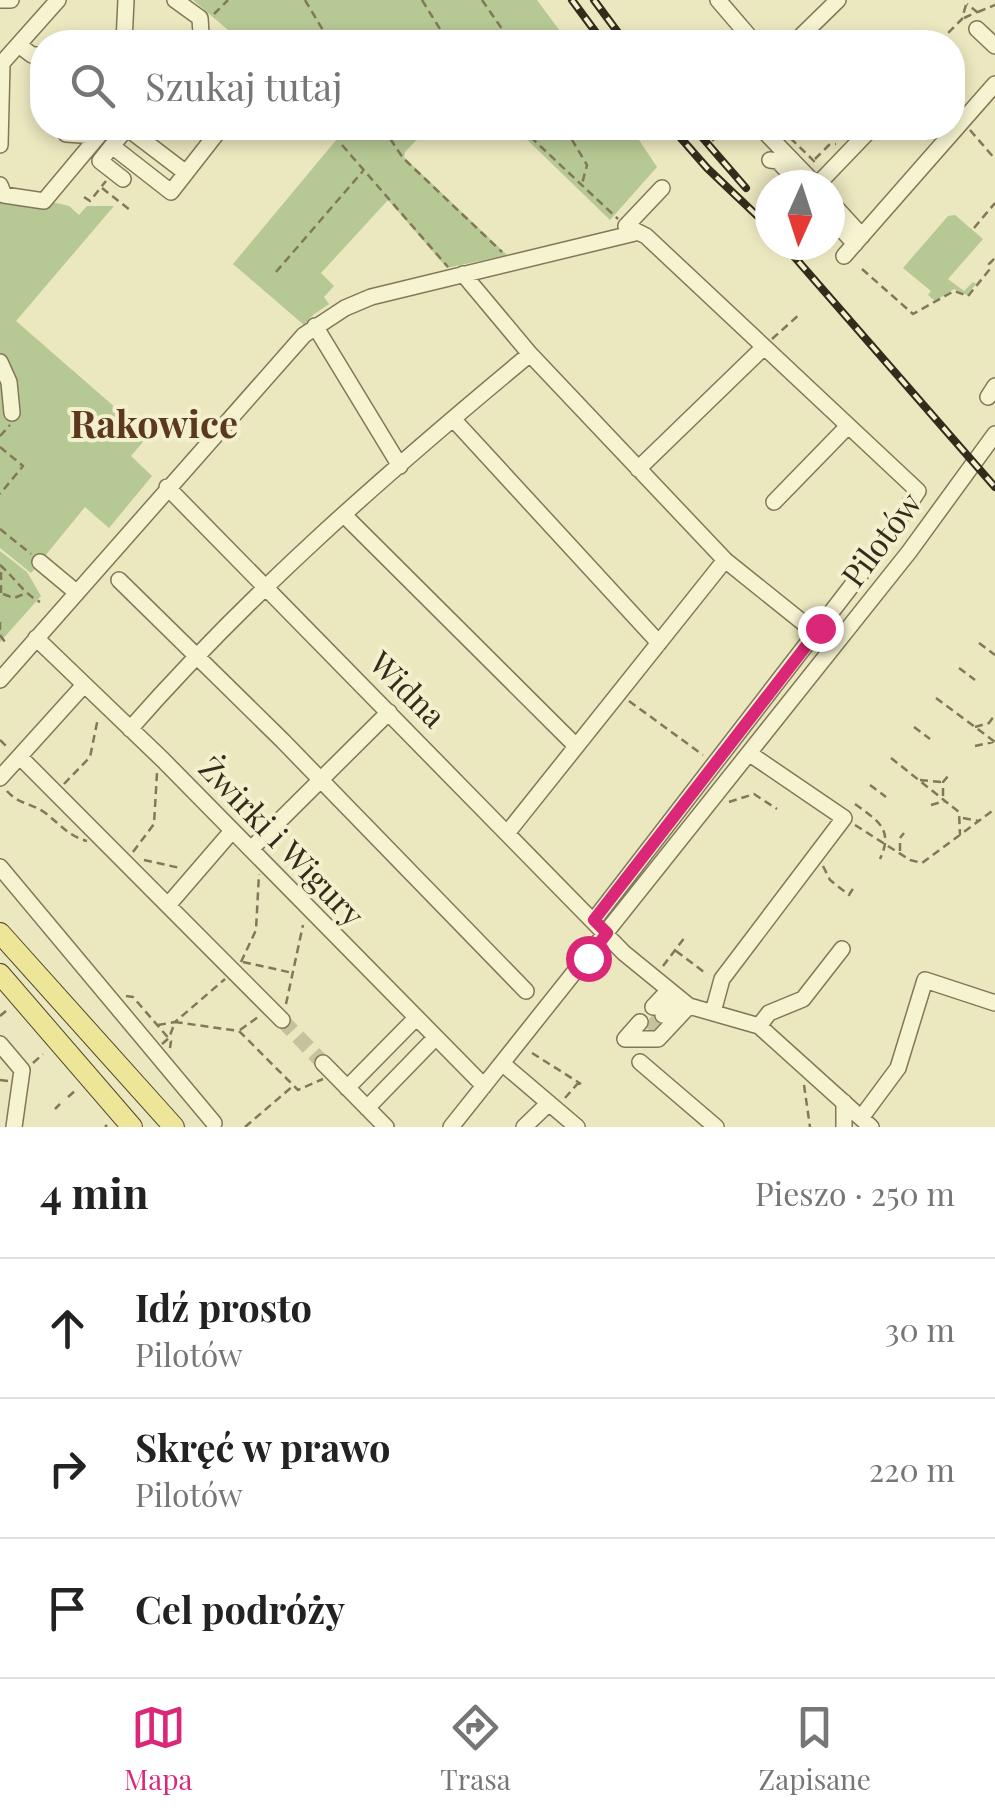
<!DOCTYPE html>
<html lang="pl">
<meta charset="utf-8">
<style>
body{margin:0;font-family:"Playfair Display",serif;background:#f2f2f2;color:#222}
.compass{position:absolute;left:755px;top:170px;width:90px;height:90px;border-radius:50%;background:#fff;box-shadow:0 5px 15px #0003;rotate:183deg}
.stop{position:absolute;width:30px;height:30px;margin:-22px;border:8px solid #db2777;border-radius:50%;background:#fff}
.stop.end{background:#db2777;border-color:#fff;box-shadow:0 2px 10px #0008}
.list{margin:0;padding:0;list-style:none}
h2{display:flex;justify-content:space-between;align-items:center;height:130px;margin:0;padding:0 40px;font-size:42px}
h2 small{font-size:32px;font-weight:400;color:#767676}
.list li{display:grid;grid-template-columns:65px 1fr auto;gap:30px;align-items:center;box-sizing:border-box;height:140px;padding:0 40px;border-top:2px solid #e0e0e0}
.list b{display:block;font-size:38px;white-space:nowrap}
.list p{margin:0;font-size:32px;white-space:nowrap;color:#767676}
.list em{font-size:32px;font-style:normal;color:#767676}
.icon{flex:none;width:55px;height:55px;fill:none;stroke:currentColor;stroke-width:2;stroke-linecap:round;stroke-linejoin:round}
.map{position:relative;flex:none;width:995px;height:1127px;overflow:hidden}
.search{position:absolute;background:#fff;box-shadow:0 5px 15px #0003;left:30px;right:30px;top:30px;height:110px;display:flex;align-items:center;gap:25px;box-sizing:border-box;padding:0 35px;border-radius:40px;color:#767676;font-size:38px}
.sheet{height:550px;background:#fff}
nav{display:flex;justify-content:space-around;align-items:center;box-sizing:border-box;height:140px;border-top:2px solid #e0e0e0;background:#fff;font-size:28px;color:#767676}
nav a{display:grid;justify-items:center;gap:5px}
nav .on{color:#db2777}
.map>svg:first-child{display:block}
.green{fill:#b6c894}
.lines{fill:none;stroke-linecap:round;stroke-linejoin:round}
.minor-tunnel{stroke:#c6c29e;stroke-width:15;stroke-dasharray:15 8;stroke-linecap:butt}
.minor-casing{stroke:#827859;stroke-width:18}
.major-casing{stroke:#50452d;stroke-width:22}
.path{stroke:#827859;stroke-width:2.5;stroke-dasharray:8 5;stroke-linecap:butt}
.minor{stroke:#f6f3d1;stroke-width:15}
.major{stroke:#ede598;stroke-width:20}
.rail-casing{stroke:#322c1c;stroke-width:8}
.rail{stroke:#f3f0ce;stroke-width:4;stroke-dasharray:11;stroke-linecap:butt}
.route{stroke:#db2777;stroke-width:12}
.labels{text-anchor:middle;stroke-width:8;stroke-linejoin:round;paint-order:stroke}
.street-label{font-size:32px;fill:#322c1c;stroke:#f3f0ce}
.quarter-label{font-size:38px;font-weight:bold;fill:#5c391e;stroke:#f3f0ce}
</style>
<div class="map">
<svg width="995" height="1127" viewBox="0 0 995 1127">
<rect width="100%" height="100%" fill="#ebe7bf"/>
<!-- green -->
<path class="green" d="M193,0H537L568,42H242Z
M328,128H428L405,152L404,157L507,255L447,268L388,200L321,273L334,286L324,297L329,304L313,315L304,325L233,264L337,139Z
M515,128H631L657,167L610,220Z
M52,202L69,206L79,215L87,206H114L16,321L148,436L131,456L152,476L109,528L85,507L31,573L0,548V203L39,208Z
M955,215L983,239L948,279L964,291L973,282L976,284L967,295L954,289L935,301L928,295L931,291L903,268L948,216Z
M0,551L27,572L41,596L0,642Z"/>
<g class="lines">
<!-- minor-tunnel -->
<path class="minor-tunnel" d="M282,1020L323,1063
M649,1030L663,1015"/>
<!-- minor casing -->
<g class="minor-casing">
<path id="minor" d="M0,0H11
M175,0L200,18L201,34L194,42
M718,0L754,42
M977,29L995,46
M124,42L126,0
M795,42L838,0
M20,46L32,55H42
M66,128V134L96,136
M761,128L816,185
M0,145L2,63L58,0
M112,146L127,128L186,173
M770,160L778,161L798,183
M123,179L100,161L112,146L171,192L221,128
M0,185L4,195L44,201L105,128
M817,185L867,133
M830,201L862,236
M830,217L855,244
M844,256L995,84
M463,274L530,354L725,560L816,633
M315,326L400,466
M0,362L9,382L12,413
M988,397L995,386
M454,420L659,643
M638,469L764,347
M167,487L624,953L689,1006L759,1026L871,1127
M774,502L848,426
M344,515L576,746
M40,562L76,592
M119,580L282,740L526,991
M36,638L163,760L484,1086
M0,680L304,335L345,308L371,297L635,233
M130,729C251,591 389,471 530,354
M21,758L282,1020
M0,778L84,685
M508,832L725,560
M251,849L389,712
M0,867L214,1123
M169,904L232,831
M594,920L873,558L918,491L646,236L626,226L662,188
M653,1007L668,991
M713,1012L722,979L844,818L750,754
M663,1015L677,999
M759,1026L769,1013L803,999L842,949
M625,1039H658L689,1006
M625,1039L640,1022
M0,1044L22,1070L14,1127
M640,1062L716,1127
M323,1063L386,1127
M503,1064L577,1127
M347,1088L416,1018
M367,1108L435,1038
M861,1118L898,1068L925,980L995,1003
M451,1127L909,552L995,434
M524,1127L549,1103
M844,1127V1102"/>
</g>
<!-- major casing -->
<g class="major-casing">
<path id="major" d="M0,933L174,1127
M0,974L132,1127"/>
</g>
<!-- path -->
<path class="path" d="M305,0L330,42
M422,0L448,42
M482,0L511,42
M978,12L995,5
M214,14L228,0
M964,18L977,12L967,4
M931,39L936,42
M939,42L962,19L967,1
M383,128L403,158L502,252
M521,128L618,219
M565,128L587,165L582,184
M781,129L818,165
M970,130L995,159
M712,141L722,131
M342,145L448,267
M815,159L829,145L836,144
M102,188L130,210L132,208
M84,197L90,201L106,181
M974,228L995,203
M862,269L913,314L954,291L968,296L990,269L989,264L995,258
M276,272L363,171
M772,339L801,313
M0,436L10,425
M0,447L23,466L0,494
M0,529L31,554
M0,565C15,578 23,593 40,602
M1,593V570
M3,594L14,598L24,594
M0,622V630
M0,635L5,642
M979,643L995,655
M959,668L975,680
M936,698L995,742
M629,701L703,755
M914,727L930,739
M975,727L989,723L994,716
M0,740L8,748
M975,746L993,742
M891,758L959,812L960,835
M920,780L941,782
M64,784L90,757L98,718
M870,785L886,797
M7,791C18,804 31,803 44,812C59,823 68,836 87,841
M943,796V782L949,775
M729,802L754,794L777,809
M855,804C878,821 894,829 880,859
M931,805L945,801
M963,818L979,821
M855,825L910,860L922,863L995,809
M900,851V838L904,833
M133,852L154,824L157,773
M144,860L180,868
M823,866L830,880L849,895L854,887
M676,951L704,972
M241,962L256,930L259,874
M243,962L293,973
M663,966L685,937
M126,996L133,997L171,1041L170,1048
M286,1004L303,925
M0,1016L6,1011
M158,1025L175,1022L225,979
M240,1030L258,1017
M162,1044L169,1038L175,1022L239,1031L298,1090L323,1079
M532,1053L581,1084
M33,1063L43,1054
M0,1080L9,1081
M804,1085L810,1127
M68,1097L76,1090
M565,1098L579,1082
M55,1109L60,1104
M105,1127L107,1125
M245,1127L293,1086"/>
<!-- minor -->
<use href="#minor" class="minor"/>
<!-- major -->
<use href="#major" class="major"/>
<!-- rail casing -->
<g class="rail-casing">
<path id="rail" d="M572,0L603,42
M594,0L625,42
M672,128L707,168L770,228
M694,128L746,188
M784,245L995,487"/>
</g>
<!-- rail -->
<use href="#rail" class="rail"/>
</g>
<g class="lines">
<!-- route -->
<path class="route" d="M588,958L607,933L594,920L820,628"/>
</g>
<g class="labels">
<!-- street labels -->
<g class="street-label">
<text transform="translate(882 540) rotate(-53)" y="11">Pilotów</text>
<text transform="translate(407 690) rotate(45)" y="11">Widna</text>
<text transform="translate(281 842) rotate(46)" y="11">Żwirki i Wigury</text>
</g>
<!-- quarter labels -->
<g class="quarter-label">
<text x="154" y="438">Rakowice</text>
</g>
</g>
</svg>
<svg class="compass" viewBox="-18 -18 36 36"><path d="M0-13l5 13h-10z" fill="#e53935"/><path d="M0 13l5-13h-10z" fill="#767676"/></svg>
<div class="stop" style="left:588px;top:958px"></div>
<div class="stop end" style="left:820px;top:628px"></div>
<div class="search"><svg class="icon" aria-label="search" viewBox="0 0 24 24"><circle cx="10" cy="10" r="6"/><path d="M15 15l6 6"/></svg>Szukaj tutaj</div>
</div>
<section class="sheet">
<h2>4 min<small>Pieszo · 250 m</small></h2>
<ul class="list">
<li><svg class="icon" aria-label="ahead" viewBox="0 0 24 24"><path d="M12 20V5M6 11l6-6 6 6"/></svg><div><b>Idź prosto</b><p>Pilotów</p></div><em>30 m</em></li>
<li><svg class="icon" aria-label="right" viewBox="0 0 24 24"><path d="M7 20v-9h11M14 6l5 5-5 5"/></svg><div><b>Skręć w prawo</b><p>Pilotów</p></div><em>220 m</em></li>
<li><svg class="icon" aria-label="arrive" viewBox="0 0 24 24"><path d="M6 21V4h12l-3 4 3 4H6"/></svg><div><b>Cel podróży</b></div></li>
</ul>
</section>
<nav>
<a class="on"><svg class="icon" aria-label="map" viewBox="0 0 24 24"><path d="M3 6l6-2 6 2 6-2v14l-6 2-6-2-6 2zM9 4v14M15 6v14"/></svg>Mapa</a>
<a><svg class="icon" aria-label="directions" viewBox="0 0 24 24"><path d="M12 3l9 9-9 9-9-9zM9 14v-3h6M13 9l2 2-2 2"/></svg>Trasa</a>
<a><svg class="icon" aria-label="saved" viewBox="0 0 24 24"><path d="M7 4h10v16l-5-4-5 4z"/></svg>Zapisane</a>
</nav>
